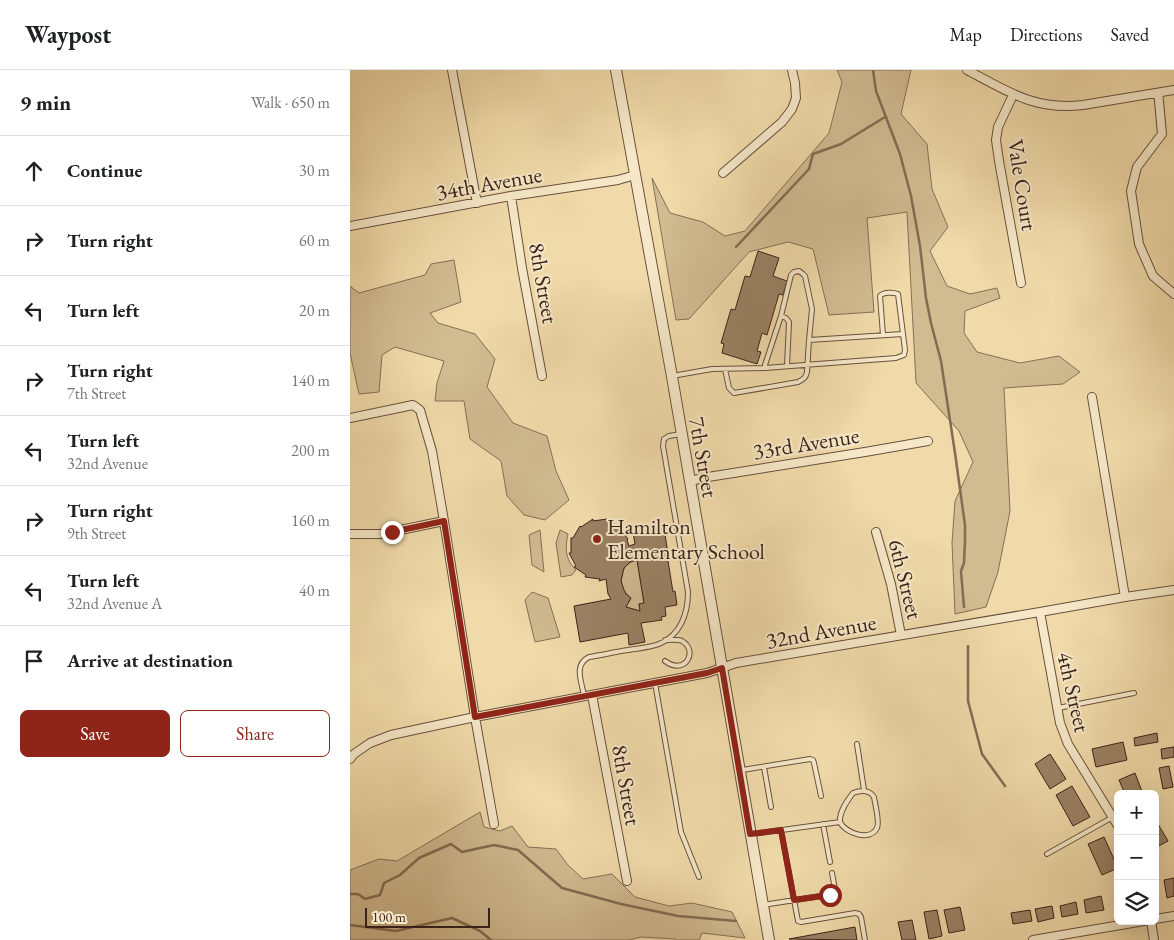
<!DOCTYPE html>
<meta charset="utf-8">
<style>
body{margin:0;font-family:"EB Garamond",serif;background:#f6f6f6;color:#202124}
.controls{position:absolute;right:15px;bottom:15px;display:grid;overflow:hidden;border-radius:8px;box-shadow:0 5px 20px #0002}
.controls button{width:45px;height:45px;display:grid;place-items:center;padding:0;border:0;border-bottom:1px solid #e0e0e0;background:#fff;color:#202124;font:25px sans-serif}
.scale{position:absolute;left:15px;bottom:12px;width:125px;box-sizing:border-box;padding-left:5px;border:2px solid #3c231a;border-top:0;font-size:14px;line-height:18px;white-space:nowrap;color:#3c231a;-webkit-text-stroke:4px #f5e7c7;paint-order:stroke}
.stop{position:absolute;width:15px;height:15px;margin:-11px;border:4px solid #8f2418;border-radius:50%;background:#fff}
.stop.end{background:#8f2418;border-color:#fff;box-shadow:0 1px 5px #0008}
.list{margin:0;padding:0;list-style:none}
h2{display:flex;justify-content:space-between;align-items:center;height:65px;margin:0;padding:0 20px;font-size:21px}
h2 small{font-size:16px;font-weight:400;color:#757577}
.list li{display:grid;grid-template-columns:32px 1fr auto;gap:15px;align-items:center;box-sizing:border-box;height:70px;padding:0 20px;border-top:1px solid #e0e0e0}
.list b{display:block;font-size:19px;white-space:nowrap}
.list p{margin:0;font-size:16px;white-space:nowrap;color:#757577}
.list em{font-size:16px;font-style:normal;color:#757577}
.actions{display:flex;gap:10px;padding:15px 20px}
.actions a{flex:1;padding:11px 0;border:1px solid #8f2418;border-radius:8px;text-align:center;font-size:18px;color:#8f2418}
.actions .main{background:#8f2418;color:#fff}
.icon{flex:none;width:28px;height:28px;fill:none;stroke:currentColor;stroke-width:2;stroke-linecap:round;stroke-linejoin:round}
.map{position:relative;flex:none;width:824px;height:870px;overflow:hidden}
header{display:flex;align-items:center;gap:30px;box-sizing:border-box;height:70px;padding:0 25px;background:#fff;border-bottom:1px solid #e0e0e0}
header strong{font-size:24px}
nav{display:flex;gap:28px;margin-inline-start:auto;font-size:18px}
main{display:flex}
aside{flex:1;background:#fff}
.map>svg:first-child{display:block}
.green{fill:#d1bb91;stroke:#866f56}
.lines{fill:none;stroke-linecap:round;stroke-linejoin:round}
.stream{stroke:#836c52;stroke-width:2.5}
.building{fill:#9a8264;stroke:#3c231a;fill-rule:evenodd}
.service-casing{stroke:#69513e;stroke-width:6}
.minor-casing{stroke:#69513e;stroke-width:10}
.tertiary-casing{stroke:#69513e;stroke-width:12}
.service{stroke:#f5e7c7;stroke-width:4}
.minor{stroke:#f5e7c7;stroke-width:8}
.tertiary{stroke:#f5e7c7;stroke-width:10}
.route{stroke:#8f2418;stroke-width:6}
.poi-dot{fill:#8f2418;stroke:#f5e7c7;stroke-width:2}
.labels{text-anchor:middle;stroke-width:4;stroke-linejoin:round;paint-order:stroke}
.street-label{font-size:22px;fill:#3c231a;stroke:#f5e7c7}
.poi-label{font-size:22px;fill:#3c231a;stroke:#f5e7c7;text-anchor:start}
</style>
<header>
<strong>Waypost</strong>
<nav><a>Map</a><a>Directions</a><a>Saved</a></nav>
</header>
<main>
<aside>
<h2>9 min<small>Walk · 650 m</small></h2>
<ul class="list">
<li><svg class="icon" aria-label="ahead" viewBox="0 0 24 24"><path d="M12 20V5M6 11l6-6 6 6"/></svg><div><b>Continue</b></div><em>30 m</em></li>
<li><svg class="icon" aria-label="right" viewBox="0 0 24 24"><path d="M7 20v-9h11M14 6l5 5-5 5"/></svg><div><b>Turn right</b></div><em>60 m</em></li>
<li><svg class="icon" aria-label="left" viewBox="0 0 24 24"><path d="M17 20v-9H6M10 6l-5 5 5 5"/></svg><div><b>Turn left</b></div><em>20 m</em></li>
<li><svg class="icon" aria-label="right" viewBox="0 0 24 24"><path d="M7 20v-9h11M14 6l5 5-5 5"/></svg><div><b>Turn right</b><p>7th Street</p></div><em>140 m</em></li>
<li><svg class="icon" aria-label="left" viewBox="0 0 24 24"><path d="M17 20v-9H6M10 6l-5 5 5 5"/></svg><div><b>Turn left</b><p>32nd Avenue</p></div><em>200 m</em></li>
<li><svg class="icon" aria-label="right" viewBox="0 0 24 24"><path d="M7 20v-9h11M14 6l5 5-5 5"/></svg><div><b>Turn right</b><p>9th Street</p></div><em>160 m</em></li>
<li><svg class="icon" aria-label="left" viewBox="0 0 24 24"><path d="M17 20v-9H6M10 6l-5 5 5 5"/></svg><div><b>Turn left</b><p>32nd Avenue A</p></div><em>40 m</em></li>
<li><svg class="icon" aria-label="arrive" viewBox="0 0 24 24"><path d="M6 21V4h12l-3 4 3 4H6"/></svg><div><b>Arrive at destination</b></div></li>
</ul>
<div class="actions"><a class="main">Save</a><a>Share</a></div>
</aside>
<div class="map">
<svg width="824" height="870" viewBox="0 0 824 870">
<rect width="100%" height="100%" fill="#f0daa9"/>
<filter id="stains"><feTurbulence type="fractalNoise" baseFrequency=".004" numOctaves="4"/><feColorMatrix values="0 0 0 0 .2 0 0 0 0 .09 0 0 0 0 .02 0 0 0 .5 -.17"/></filter>
<radialGradient id="worn" r=".72"><stop offset=".6" stop-color="#630" stop-opacity="0"/><stop offset="1" stop-color="#630" stop-opacity=".3"/></radialGradient>
<!-- green -->
<path class="green" d="M487,0H561L551,44L577,74L582,119L598,157L580,181L597,216L620,224L647,218L650,228L615,241L614,263L627,282L670,293L709,286L730,302L713,314L654,318L660,441L648,502L636,537L605,544L602,473L605,431L623,392L609,361L566,313L557,142L517,148L524,242L479,245L463,179L438,172L399,182L339,249L326,250L302,108L320,143L353,152L375,166L395,161L479,63L492,12Z
M104,190L111,232L80,243L88,253L125,264L145,289L137,317L163,353L197,366L206,401L219,430L195,450L174,445L157,426L151,391L120,369L114,331H85L87,313L94,291L45,277L32,285L29,322L9,324L0,283V216L9,223L75,205L81,194Z
M190,460L194,502L182,495L179,465Z
M210,460L218,464C215,479 215,489 226,500L222,505L211,507L206,473Z
M287,490L294,533L289,534L290,541L276,537L281,528C271,521 268,506 276,496C279,493 283,491 287,490Z
M182,522L198,528L210,567L185,572L175,530Z
M130,742L134,757L150,761L162,756L178,777L206,779L218,795L233,809L262,804L285,827L319,836L342,833L382,842L395,868L352,863L349,870H326L325,869L291,867L279,870H0V800L29,789L47,791Z"/>
<g class="lines">
<!-- stream -->
<path class="stream" d="M523,0L526,21L550,84L561,126L570,176L576,228L581,253L591,291L605,383L615,455V471L614,493L611,501L614,537
M386,177L459,99L463,84L491,74L535,47
M618,576V631L632,684L655,716
M0,824H8L15,829L30,825L34,813L50,805L69,788L101,774L112,782L144,775L168,780L212,818L271,834L328,846L386,851
M0,855L46,861L102,848L130,861L141,870"/>
</g>
<!-- building -->
<path class="building" d="M408,181L429,188L423,206L437,211L433,225L429,224L417,265L412,263L407,281L411,282L407,294L372,283L374,274L371,273L381,239L385,240L395,206L400,207Z
M243,449V451L257,449V451L270,457L269,458L278,469L277,470L279,476L285,474L283,462L314,458L318,484L317,485L323,522L325,521L327,535L315,537L316,546L311,547L312,550L291,553L295,572L279,575L278,563L230,572L224,536L261,529L258,524L256,509L249,511L250,509L235,507L236,505L224,497L226,496L219,483H221V468H223L230,456L231,457ZM287,490L294,533L289,534L290,541L276,537L281,528L276,524L274,520L271,511L274,498L280,492Z
M807,663L808,672L785,676L784,668Z
M773,672L777,690L746,697L742,679Z
M824,677V687L812,689L811,679Z
M700,684L716,709L700,719L685,694Z
M819,696L823,717L813,719L809,698Z
M785,703L793,724H775L769,710Z
M722,716L740,747L723,756L706,725Z
M805,749L818,771L805,778Z
M754,767L768,798L752,805L738,774Z
M824,808V826L817,828L814,810Z
M751,826L754,840L736,843L734,830Z
M726,832L728,844L712,847L710,836Z
M702,836L704,848L688,852L685,839Z
M610,837L615,860L599,863L594,840Z
M587,840L592,866L579,869L574,842Z
M680,840L682,851L663,854L661,843Z
M562,850L566,870H552L548,852Z
M505,857L507,870L439,869Z"/>
<g class="lines">
<!-- service casing -->
<g class="service-casing">
<path id="service" d="M431,246L436,248L439,252L437,296
M533,265L530,226C533,222 543,222 548,224L553,264
M375,299L379,318L384,323L448,312C454,309 456,307 457,302L459,270L462,239L455,206L453,204L449,201L444,202L441,205L431,246L415,295V298
M322,306L362,299L415,298L546,288L554,285L555,280L553,264L459,270
M315,591C335,606 349,581 332,571C327,569 320,570 315,570
M305,613L331,762L349,807
M234,626C232,612 223,595 239,587C252,585 265,582 278,580C288,578 299,578 309,574C331,565 338,543 338,522L313,376L314,369L319,366L331,364
M708,638L784,623
M507,674L514,720
M414,697L421,737
M392,700L460,689L463,690L464,693L471,726
M473,754L480,792
M431,760L448,851L451,852L505,843L509,844L511,847L515,870
M403,764L490,752C495,763 520,772 527,758C530,752 525,734 524,727C519,719 511,720 503,723C497,731 489,742 490,752
M697,784L763,747
M413,835L483,824L485,821V819L482,803"/>
</g>
<!-- minor casing -->
<g class="minor-casing">
<path id="minor" d="M102,0L127,133
M617,0C657,21 685,41 733,35L824,20
M808,23L809,31L812,64L787,97L781,121L789,174L803,206L824,224
M663,25L648,57L646,70L649,91L671,213
M373,103L432,52L442,39L446,28L445,13L442,0
M161,126L172,198L192,306
M0,156L161,126L268,110L285,105
M742,327L775,527
M0,348L63,335L70,340L82,381L94,451L125,647L144,754
M340,411L358,407L515,382L578,371
M526,462L541,514L551,565
M0,464H31L94,451
M690,542L710,653L718,674L768,756
M242,625L277,811
M0,689L4,684L20,673L41,665L125,647L357,603L386,593L690,542L775,527L824,520
M805,849L824,846
M801,851L804,870
M683,870L794,851"/>
</g>
<!-- tertiary casing -->
<g class="tertiary-casing">
<path id="tertiary" d="M266,0L321,301L419,870"/>
</g>
<!-- service -->
<use href="#service" class="service"/>
<!-- minor -->
<use href="#minor" class="minor"/>
<!-- tertiary -->
<use href="#tertiary" class="tertiary"/>
</g>
<g class="lines">
<!-- route -->
<path class="route" d="M42,462L94,451L125,647L357,603L372,598L400,764L431,760L444,830L480,825"/>
</g>
<!-- markers -->
<circle class="poi-dot" cx="247" cy="469" r="5"/>
<g class="labels">
<!-- street labels -->
<g class="street-label">
<text transform="translate(139 113) rotate(-10)" y="8">34th Avenue</text>
<text transform="translate(673 115) rotate(81)" y="8">Vale Court</text>
<text transform="translate(194 213) rotate(80)" y="8">8th Street</text>
<text transform="translate(456 373) rotate(-9)" y="8">33rd Avenue</text>
<text transform="translate(354 387) rotate(80)" y="8">7th Street</text>
<text transform="translate(556 509) rotate(76)" y="8">6th Street</text>
<text transform="translate(471 561) rotate(-10)" y="8">32nd Avenue</text>
<text transform="translate(724 622) rotate(77)" y="8">4th Street</text>
<text transform="translate(277 715) rotate(80)" y="8">8th Street</text>
</g>
<!-- poi labels -->
<g class="poi-label">
<text x="257" y="464">Hamilton<tspan x="257" dy="25">Elementary School</tspan></text>
</g>
</g>
<rect width="100%" height="100%" filter="url(#stains)"/>
<rect width="100%" height="100%" fill="url(#worn)"/>
</svg>
<div class="controls">
<button>+</button>
<button>−</button>
<button><svg class="icon" aria-label="layers" viewBox="0 0 24 24"><path d="M12 4l9 5-9 5-9-5zM3 14l9 5 9-5"/></svg></button>
</div>
<div class="scale">100 m</div>
<div class="stop" style="left:480px;top:825px"></div>
<div class="stop end" style="left:42px;top:462px"></div>
</div>
</main>
